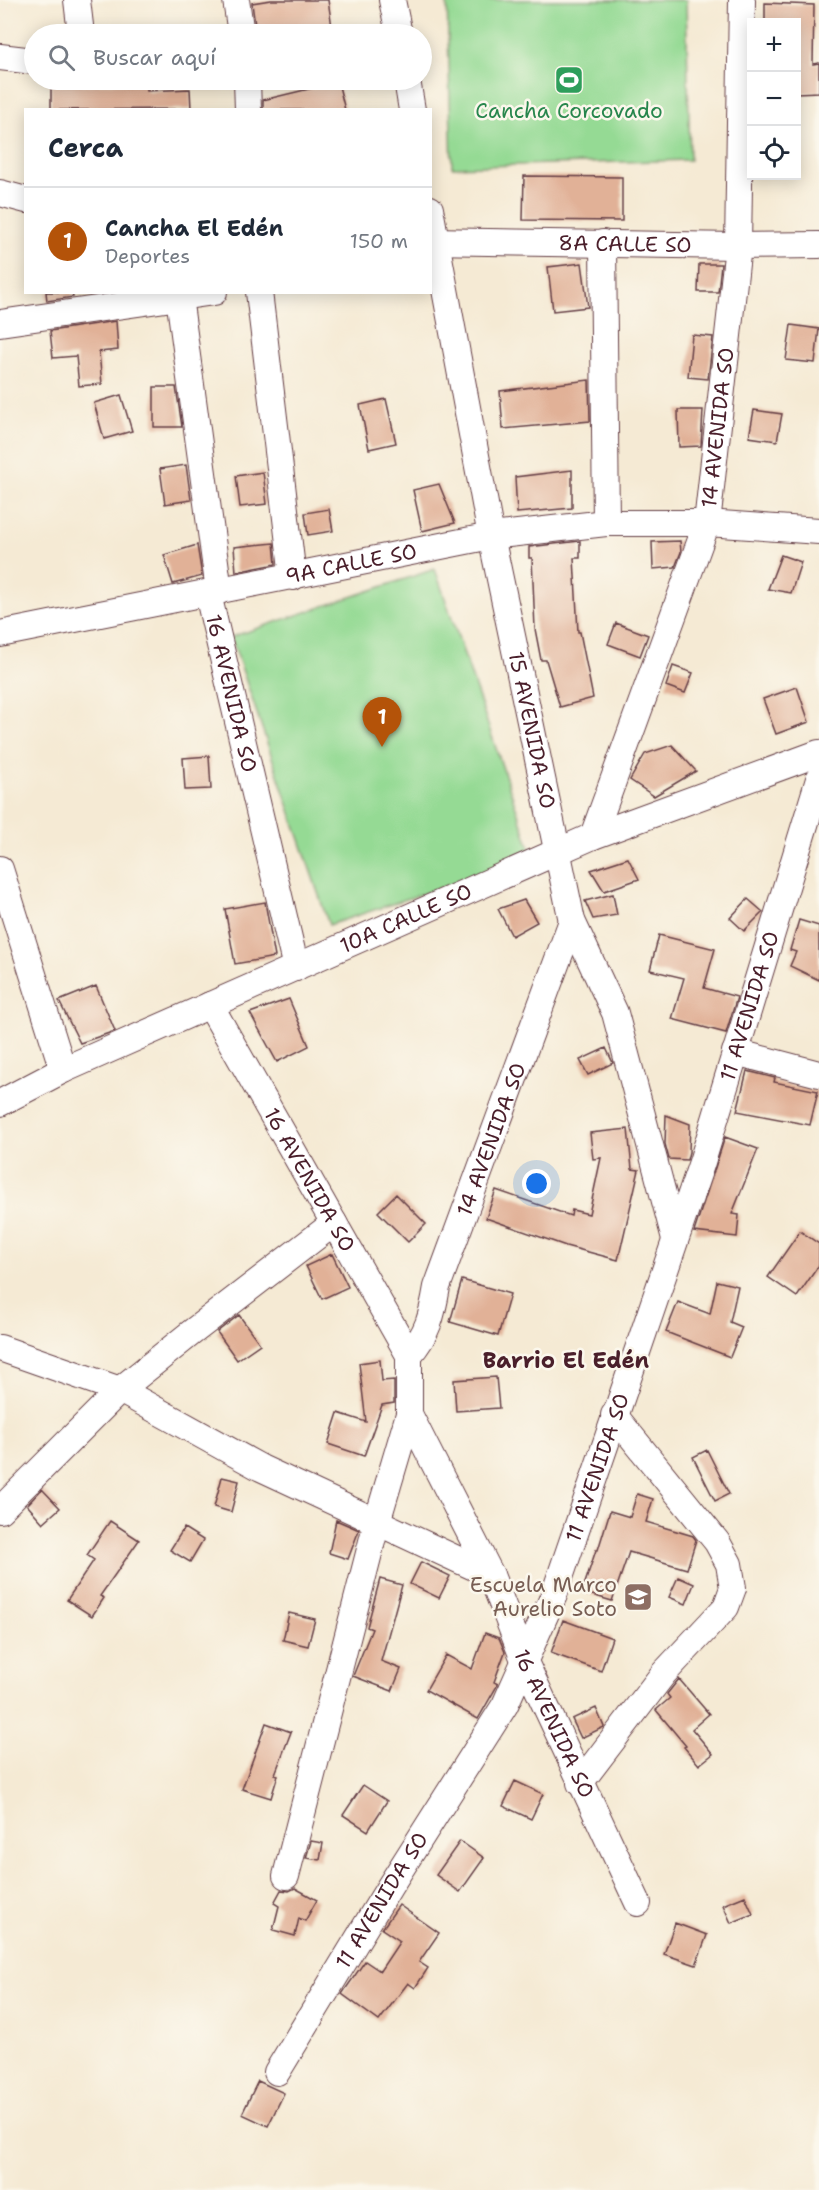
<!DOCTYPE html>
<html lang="es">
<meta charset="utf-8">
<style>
body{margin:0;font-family:"Shantell Sans",sans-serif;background:#f2f2f3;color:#1f2937}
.controls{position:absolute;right:18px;top:18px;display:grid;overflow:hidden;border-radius:0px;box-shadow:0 3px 15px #0003}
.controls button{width:54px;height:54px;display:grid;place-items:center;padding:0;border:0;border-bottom:2px solid #e0e1e3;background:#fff;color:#1f2937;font:30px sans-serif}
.you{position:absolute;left:537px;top:1184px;width:21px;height:21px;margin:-15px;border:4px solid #fff;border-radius:50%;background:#1a73e8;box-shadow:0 0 0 9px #1a73e833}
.badge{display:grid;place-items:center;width:39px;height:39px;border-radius:50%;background:#b45309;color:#fff;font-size:20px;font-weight:700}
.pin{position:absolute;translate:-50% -50px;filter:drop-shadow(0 2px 3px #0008)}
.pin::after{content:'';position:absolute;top:32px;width:21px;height:18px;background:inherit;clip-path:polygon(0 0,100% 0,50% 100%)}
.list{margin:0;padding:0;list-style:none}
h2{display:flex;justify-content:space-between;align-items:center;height:78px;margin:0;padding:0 24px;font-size:26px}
h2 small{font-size:20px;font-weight:400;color:#747a83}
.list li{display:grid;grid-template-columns:39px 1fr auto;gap:18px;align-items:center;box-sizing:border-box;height:108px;padding:0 24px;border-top:2px solid #e0e1e3}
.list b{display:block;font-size:22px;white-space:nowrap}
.list p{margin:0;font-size:20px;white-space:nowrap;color:#747a83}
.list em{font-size:20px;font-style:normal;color:#747a83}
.icon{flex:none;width:33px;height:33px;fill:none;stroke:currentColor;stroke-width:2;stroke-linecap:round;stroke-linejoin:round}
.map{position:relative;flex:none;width:819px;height:2190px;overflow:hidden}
.search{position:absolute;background:#fff;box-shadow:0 3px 15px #0003;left:24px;top:24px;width:408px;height:66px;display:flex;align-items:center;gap:15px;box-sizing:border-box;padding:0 21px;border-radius:33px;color:#747a83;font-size:22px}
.panel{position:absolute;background:#fff;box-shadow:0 3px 15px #0003;left:24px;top:108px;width:408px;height:186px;border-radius:0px}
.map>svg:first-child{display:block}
.green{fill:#95da94;stroke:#707c60;stroke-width:1.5}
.building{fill:#e1b197}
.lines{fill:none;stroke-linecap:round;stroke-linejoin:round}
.minor-casing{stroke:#643d44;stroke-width:28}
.minor{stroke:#fff;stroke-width:26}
.labels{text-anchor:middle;stroke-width:5;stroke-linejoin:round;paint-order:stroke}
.leisure-label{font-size:21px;fill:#27864d;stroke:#fbf7ec}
.street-label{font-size:21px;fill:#4a1f2b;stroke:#fbf7ec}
.education-label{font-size:21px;fill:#785e54;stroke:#fbf7ec;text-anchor:end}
.neighbourhood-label{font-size:22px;font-weight:bold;fill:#4a1f2b;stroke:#fbf7ec}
</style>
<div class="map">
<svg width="819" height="2190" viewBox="0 0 819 2190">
<rect width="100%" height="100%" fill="#fbf7ec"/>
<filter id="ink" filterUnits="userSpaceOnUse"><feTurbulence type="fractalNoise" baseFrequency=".0167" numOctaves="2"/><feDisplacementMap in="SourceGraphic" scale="12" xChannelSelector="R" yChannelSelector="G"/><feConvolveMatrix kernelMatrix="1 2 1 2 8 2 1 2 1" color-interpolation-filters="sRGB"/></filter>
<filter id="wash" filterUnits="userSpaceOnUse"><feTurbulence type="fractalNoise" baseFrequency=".008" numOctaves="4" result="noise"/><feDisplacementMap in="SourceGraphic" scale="24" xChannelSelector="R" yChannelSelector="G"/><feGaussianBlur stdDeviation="1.35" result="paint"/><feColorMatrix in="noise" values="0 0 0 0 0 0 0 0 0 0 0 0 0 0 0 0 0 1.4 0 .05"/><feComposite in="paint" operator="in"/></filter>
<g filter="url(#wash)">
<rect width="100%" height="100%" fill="#f5ead4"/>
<!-- green -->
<path class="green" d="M447,0H686L690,160L452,167Z
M435,569L533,857L329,925L231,637Z"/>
<g id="blocks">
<!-- building -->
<path class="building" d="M271,0H328L333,34H276V31L256,33L252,3Z
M765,3L814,5L813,64L819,63V92L796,93V22H765Z
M51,80H82V85L147,82V91L190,89L191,109L51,110Z
M338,82L345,110H263V100Z
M524,176L622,177V221L523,220Z
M582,263L588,307L553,311L548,267Z
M699,264H721L718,292H698Z
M46,292H72L73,297L47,301Z
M116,321L118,350L99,352L102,384L79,386L76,356L53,358L50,331Z
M791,325L819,329L815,363L786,360Z
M692,335L713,337L708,379L688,377Z
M589,380L590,421L503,429L500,391Z
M154,387H176L182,427H154Z
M121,395L132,431L104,439L94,403Z
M386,399L396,443L369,449L360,405Z
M678,410H703L701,446L679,447Z
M754,410L782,414L777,441L749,437Z
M186,465L191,500L165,504L160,469Z
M572,470V508L517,513L515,477Z
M263,472L267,504L240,507L236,476Z
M439,484L455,523L422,531L413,490Z
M329,509L333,531L308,535L305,513Z
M580,541V558H574L578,632H580L593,698L560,707L546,660H541L535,629L532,558H529V547Z
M680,541L681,552L675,567L653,569L652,542Z
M274,543L276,564L236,572L234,547Z
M197,545L202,576L173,584L164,555Z
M781,555L801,562L791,593L768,589Z
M616,623L648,635L640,656L608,644Z
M673,666L693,673L685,693L666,686Z
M797,687L809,722L776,734L763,699Z
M672,745L696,771L654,796L630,780L645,754Z
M209,756L211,789L185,790L183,758Z
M628,858L639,879L604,891L591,870Z
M613,894L617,915L593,919L585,901Z
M748,899L763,912L744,931L730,918Z
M524,900L537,922L512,936L498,909Z
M265,902L275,957L235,964L225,909Z
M799,920L819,926V980L790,966L796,952L790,950Z
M659,935L715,949L704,988L737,997L726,1033L672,1019L684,978L650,970Z
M96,986L115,1031L80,1043L59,1001Z
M289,999L309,1046L277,1062L250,1013Z
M606,1048L613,1063L588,1075L580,1060Z
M747,1071L775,1078L774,1082L818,1091L810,1125L737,1111Z
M666,1115L690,1124L689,1152L687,1160L669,1159L665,1144Z
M628,1129L632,1169L639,1170L618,1260L566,1246L486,1218L496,1190L571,1216L572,1210L589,1214L601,1158L593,1159L590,1133Z
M725,1137L758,1149L732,1214L739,1215L737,1237L694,1232Z
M396,1194L426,1224L408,1242L378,1212Z
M800,1231L819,1244V1265L797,1297L768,1277Z
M332,1254L348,1287L322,1299L306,1266Z
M462,1280L510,1294L498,1336L450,1322Z
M717,1281L738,1286L730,1322L742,1327L730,1357L666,1332L678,1302L710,1314Z
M239,1315L260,1344L237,1360L217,1332Z
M380,1360L382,1381L394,1380V1403L382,1405L364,1456L328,1444L338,1413L366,1422L359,1363Z
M496,1377L499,1408L456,1411L454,1380Z
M707,1450L729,1494L715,1501L693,1457Z
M222,1477L239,1481L231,1512L214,1507Z
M42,1489L60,1508L43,1523L27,1505Z
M637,1494L653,1499L646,1522L693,1536L696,1540L687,1569L629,1552L612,1601L582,1592L596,1550H598L610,1511L630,1517Z
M336,1520L359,1530L348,1559L329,1553Z
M110,1521L139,1540L100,1596L104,1598L92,1616L67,1600L94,1560L87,1555Z
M184,1528L203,1540L190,1562L170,1550Z
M421,1562L450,1576L439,1598L410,1584Z
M678,1577L694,1584L686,1604L669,1597Z
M380,1579L402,1585L381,1661L401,1669L392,1691L353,1676L372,1629L367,1627Z
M289,1613L315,1619L308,1646L283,1640Z
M563,1620L612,1638L601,1671L551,1653Z
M485,1633L499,1638L505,1652L494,1682L498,1684L478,1719L426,1690L446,1655L472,1669Z
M679,1679L709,1714L692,1729L713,1754L699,1765L684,1747L686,1746L656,1710L670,1698L667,1694Z
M596,1708L604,1727L581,1738L572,1719Z
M266,1723L291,1732L275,1774L278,1775L271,1798L242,1789Z
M515,1781L543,1794L531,1819L503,1806Z
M363,1785L387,1801L368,1831L343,1815Z
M311,1841L323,1843L320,1860L306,1858Z
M460,1841L484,1858L460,1892L436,1875Z
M295,1888L317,1900L305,1921L299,1918L295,1936L273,1930L279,1906L274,1903L281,1890L289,1891Z
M745,1896L753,1914L731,1923L723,1905Z
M399,1905L439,1933L419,1962L428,1968L415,1988L408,1983L379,2021L342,1994L365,1961L380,1971L400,1941L382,1929Z
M675,1923L707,1935L696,1965L664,1954Z
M258,2081L284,2093L268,2126L242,2114Z"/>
</g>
</g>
<g filter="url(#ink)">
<use href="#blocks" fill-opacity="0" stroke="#643d44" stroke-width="1.5"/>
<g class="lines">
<!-- minor casing -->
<g class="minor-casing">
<g id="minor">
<path d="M77,0L81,34"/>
<path d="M236,0L241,34"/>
<path d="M392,0L399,34"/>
<path d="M0,57L34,61"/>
<path d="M247,80L248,110"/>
<path d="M407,80L412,110"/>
<path d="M0,193L26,200"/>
<path id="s1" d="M430,209L491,536L572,921L615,1013L675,1239"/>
<path id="s2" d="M430,241L738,246L819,245"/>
<path d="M603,243L606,523"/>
<path d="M259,292L293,577"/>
<path d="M179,297L219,591"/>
<path d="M0,323L214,292"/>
<path id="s3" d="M208,594L296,968"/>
<path id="s4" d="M0,634L491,536L606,523H707L819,531"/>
<path id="s5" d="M593,836L707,523L738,246L742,0"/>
<path d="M0,869L63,1070"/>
<path id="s6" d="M210,1005L409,1355V1414L377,1522L286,1876"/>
<path d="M735,1052L819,1074"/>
<path id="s7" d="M0,1103L63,1070L593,836L819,753"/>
<path d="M0,1348L120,1390L261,1468L491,1575"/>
<path id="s8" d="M409,1355C428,1333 432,1316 437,1287L572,921"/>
<path id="s9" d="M409,1414L491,1575L524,1660L638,1903"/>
<path d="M0,1510L120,1390L191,1333L334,1223"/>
<path d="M580,1783L664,1673L726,1607L733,1588L729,1564L717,1542L614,1415"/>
<path id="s10" d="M277,2072L390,1886L505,1705L554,1595L702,1162L819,779"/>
</g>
</g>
<!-- minor -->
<use href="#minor" class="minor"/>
</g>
</g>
<!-- icons -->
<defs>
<g id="stadium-square" transform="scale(1.5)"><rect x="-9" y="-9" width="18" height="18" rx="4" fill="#2e9e5b" stroke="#fbf7ec"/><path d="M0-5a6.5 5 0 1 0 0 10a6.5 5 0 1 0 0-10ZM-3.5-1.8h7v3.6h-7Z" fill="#fff"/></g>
<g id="school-square" transform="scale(1.5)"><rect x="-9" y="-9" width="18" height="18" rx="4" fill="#8d6e63" stroke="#fbf7ec"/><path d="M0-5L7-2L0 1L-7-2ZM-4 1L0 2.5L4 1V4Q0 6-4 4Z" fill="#fff"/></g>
</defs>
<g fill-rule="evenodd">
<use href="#stadium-square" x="569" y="80"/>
<use href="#school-square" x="638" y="1597"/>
</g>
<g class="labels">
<!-- leisure labels -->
<g class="leisure-label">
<text x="569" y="118">Cancha Corcovado</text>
</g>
<!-- street labels -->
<g class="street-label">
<text dy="7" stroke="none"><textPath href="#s2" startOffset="195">8A CALLE SO</textPath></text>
<text dy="7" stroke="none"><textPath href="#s5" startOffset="429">14 AVENIDA SO</textPath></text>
<text dy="7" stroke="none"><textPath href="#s4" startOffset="358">9A CALLE SO</textPath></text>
<text dy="7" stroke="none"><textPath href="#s3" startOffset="102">16 AVENIDA SO</textPath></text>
<text dy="7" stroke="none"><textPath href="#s1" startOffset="531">15 AVENIDA SO</textPath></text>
<text dy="7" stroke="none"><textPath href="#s7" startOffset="446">10A CALLE SO</textPath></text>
<text dy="7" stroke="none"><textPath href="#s10" startOffset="1173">11 AVENIDA SO</textPath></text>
<text dy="7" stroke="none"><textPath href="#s8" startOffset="232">14 AVENIDA SO</textPath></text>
<text dy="7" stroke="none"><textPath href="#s6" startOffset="201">16 AVENIDA SO</textPath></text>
<text dy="7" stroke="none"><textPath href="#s10" startOffset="687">11 AVENIDA SO</textPath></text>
<text dy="7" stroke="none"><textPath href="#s9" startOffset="342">16 AVENIDA SO</textPath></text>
<text dy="7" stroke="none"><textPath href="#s10" startOffset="201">11 AVENIDA SO</textPath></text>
</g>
<!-- education labels -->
<g class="education-label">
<text x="617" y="1592">Escuela Marco<tspan x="617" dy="24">Aurelio Soto</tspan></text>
</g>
<!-- neighbourhood labels -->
<g class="neighbourhood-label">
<text x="566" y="1368">Barrio El Edén</text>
</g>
</g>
</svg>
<div class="controls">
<button>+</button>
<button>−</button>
<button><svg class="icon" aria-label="locate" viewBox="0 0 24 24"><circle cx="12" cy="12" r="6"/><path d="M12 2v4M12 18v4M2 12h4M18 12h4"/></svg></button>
</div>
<div class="you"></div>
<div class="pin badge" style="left:382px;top:747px">1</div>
<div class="search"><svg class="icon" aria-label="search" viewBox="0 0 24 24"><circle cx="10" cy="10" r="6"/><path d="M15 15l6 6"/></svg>Buscar aquí</div>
<section class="panel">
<h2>Cerca<small></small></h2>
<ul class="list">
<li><span class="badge">1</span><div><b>Cancha El Edén</b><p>Deportes</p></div><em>150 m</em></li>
</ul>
</section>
</div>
